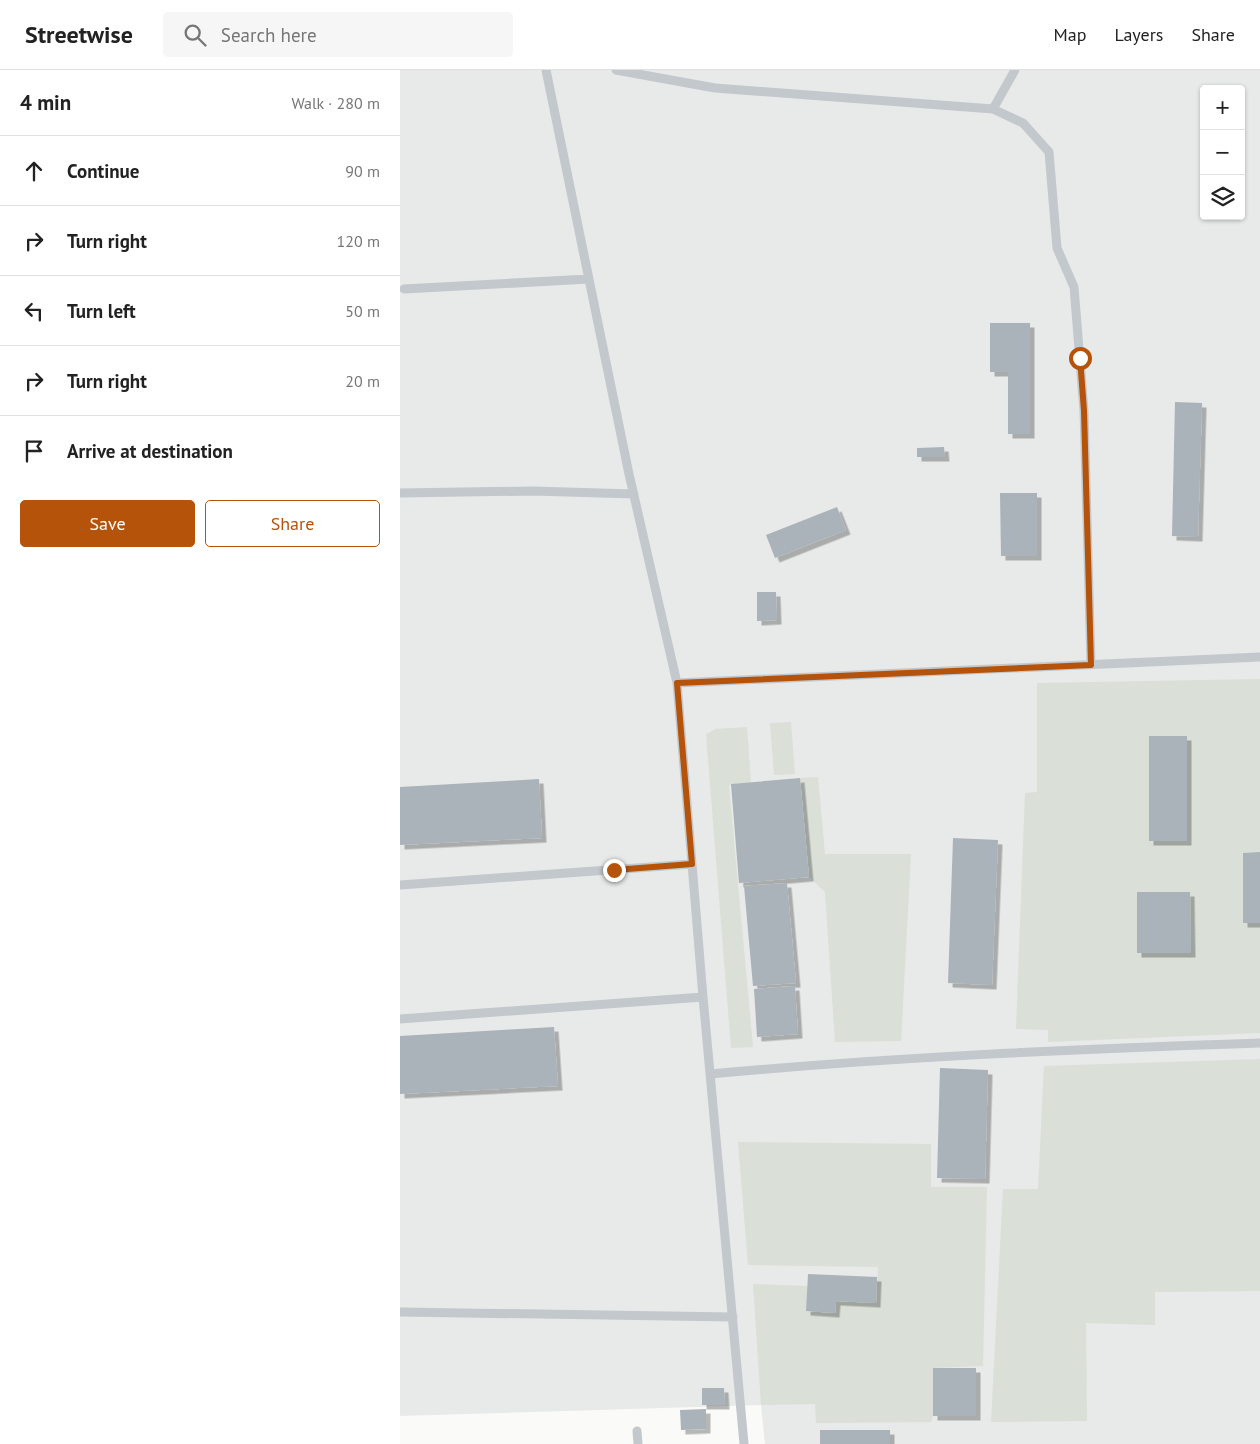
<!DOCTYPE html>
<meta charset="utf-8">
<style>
body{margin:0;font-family:"PT Sans",sans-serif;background:#f6f6f6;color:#222}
.controls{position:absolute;right:15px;top:15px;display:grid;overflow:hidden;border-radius:5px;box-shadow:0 1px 4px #0004}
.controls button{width:45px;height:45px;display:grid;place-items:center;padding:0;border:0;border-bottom:1px solid #e0e0e0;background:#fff;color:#222;font:25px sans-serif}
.stop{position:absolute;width:15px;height:15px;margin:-11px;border:4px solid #b45309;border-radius:50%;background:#fff}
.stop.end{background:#b45309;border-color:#fff;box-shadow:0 1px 5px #0008}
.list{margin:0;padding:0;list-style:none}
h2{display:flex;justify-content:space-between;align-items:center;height:65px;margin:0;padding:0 20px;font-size:21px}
h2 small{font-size:16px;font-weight:400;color:#767676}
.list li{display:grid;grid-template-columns:32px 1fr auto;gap:15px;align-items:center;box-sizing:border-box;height:70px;padding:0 20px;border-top:1px solid #e0e0e0}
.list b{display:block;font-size:19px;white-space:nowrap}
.list em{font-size:16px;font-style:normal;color:#767676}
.actions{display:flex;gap:10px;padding:15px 20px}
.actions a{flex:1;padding:11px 0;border:1px solid #b45309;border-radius:5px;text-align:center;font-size:18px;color:#b45309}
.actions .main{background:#b45309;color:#fff}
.icon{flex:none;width:28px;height:28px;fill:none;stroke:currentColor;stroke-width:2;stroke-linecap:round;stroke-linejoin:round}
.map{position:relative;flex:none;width:860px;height:1374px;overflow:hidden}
header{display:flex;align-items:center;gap:30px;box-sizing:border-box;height:70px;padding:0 25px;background:#fff;border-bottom:1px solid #e0e0e0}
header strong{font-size:24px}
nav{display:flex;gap:28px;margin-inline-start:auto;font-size:18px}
.search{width:350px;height:45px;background:#f6f6f6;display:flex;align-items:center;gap:12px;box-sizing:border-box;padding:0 18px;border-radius:5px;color:#767676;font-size:19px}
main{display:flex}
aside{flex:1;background:#fff}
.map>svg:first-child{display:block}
.built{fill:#e8e9e9;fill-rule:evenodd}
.green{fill:#dadfd7}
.building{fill:#aab3b9;filter:url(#shadow)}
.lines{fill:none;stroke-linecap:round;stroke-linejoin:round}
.service{stroke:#c3c8cc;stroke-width:9}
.route{stroke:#b45309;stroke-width:6}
</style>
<header>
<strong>Streetwise</strong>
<div class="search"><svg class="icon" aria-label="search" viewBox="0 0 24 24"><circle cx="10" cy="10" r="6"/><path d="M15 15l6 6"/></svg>Search here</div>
<nav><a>Map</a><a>Layers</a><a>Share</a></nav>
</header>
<main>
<aside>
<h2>4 min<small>Walk · 280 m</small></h2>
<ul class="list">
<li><svg class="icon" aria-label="ahead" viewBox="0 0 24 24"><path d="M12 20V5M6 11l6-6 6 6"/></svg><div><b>Continue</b></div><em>90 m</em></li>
<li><svg class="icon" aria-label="right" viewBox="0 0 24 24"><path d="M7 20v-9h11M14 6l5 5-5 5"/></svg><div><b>Turn right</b></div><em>120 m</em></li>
<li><svg class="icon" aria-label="left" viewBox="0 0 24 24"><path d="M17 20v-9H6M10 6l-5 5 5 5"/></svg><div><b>Turn left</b></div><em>50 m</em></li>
<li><svg class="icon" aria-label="right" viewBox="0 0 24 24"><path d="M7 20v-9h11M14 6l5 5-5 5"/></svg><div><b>Turn right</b></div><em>20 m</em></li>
<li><svg class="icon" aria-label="arrive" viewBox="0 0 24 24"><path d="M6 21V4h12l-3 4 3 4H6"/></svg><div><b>Arrive at destination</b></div></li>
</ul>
<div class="actions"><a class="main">Save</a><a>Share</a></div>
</aside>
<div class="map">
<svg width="860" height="1374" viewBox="0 0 860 1374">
<defs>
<filter id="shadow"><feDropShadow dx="4.5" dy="4.5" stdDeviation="0" flood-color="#0004"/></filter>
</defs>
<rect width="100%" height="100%" fill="#fafaf8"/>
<!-- built -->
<path class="built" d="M0,0H860V1374H365L361,1335L0,1346ZM804,19H841V146H804Z"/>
<!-- green -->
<path class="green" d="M860,609V963L648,972V960L616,959L625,723L637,722V613Z
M391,652L395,704L374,705L370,653Z
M347,657L351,713L331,714L329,716L353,977L331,978L306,664L316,659Z
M418,707L425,784H511L501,971L435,972L425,822L409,807L400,708Z
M860,989V1221L755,1222V1255L686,1253L687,1351L591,1352L603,1119H638L644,996Z
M338,1072L531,1074V1117H587L583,1296L533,1298V1346L531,1352L416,1353L415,1334L361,1335L353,1214L407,1216V1241L435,1243L436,1231L476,1233L478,1197L348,1195Z"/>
<!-- building -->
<path class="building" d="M590,253H630V364H608V302H590Z
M775,332L802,333L798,467L772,466Z
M544,377L545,387H517V378Z
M600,423H637V486H601Z
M437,437L446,460L375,488L366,465Z
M357,522H376L377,550L357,551Z
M749,666H787V771H749Z
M400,708L409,807L339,813L331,714Z
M139,709L142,768L0,775V717Z
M553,768L598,770L592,915L548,913Z
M860,782V853H843V783Z
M387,813L396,913L353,916L344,816Z
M737,822H790L791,883H737Z
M395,916L398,964L357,967L354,919Z
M154,957L158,1016L0,1024V966Z
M540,998L588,1000L585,1109L537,1108Z
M408,1204L477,1207L476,1233L436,1231L435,1243L406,1241Z
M533,1298H576V1346H533Z
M302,1318H324L325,1335H302Z
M306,1339V1359L281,1360L280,1340Z
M420,1360H490V1374H420Z"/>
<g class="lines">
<!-- service -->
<path class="service" d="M146,0L229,404L277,613L303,927L344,1374
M216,0L315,18L593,39L623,53L649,82L657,178L674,217L684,341L691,595
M593,39L615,0
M4,219L189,209
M0,423L133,421L234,424
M277,613L860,587
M0,815L292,794
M0,949L303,927
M310,1004C493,987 676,979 860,973
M0,1242L333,1247
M237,1361L238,1374"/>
</g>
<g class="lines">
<!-- route -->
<path class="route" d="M214,800L292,794L277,613L691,595L684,341L680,288"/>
</g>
</svg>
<div class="controls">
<button>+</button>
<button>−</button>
<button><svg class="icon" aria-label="layers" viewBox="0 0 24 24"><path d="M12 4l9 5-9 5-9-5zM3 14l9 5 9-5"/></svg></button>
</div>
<div class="stop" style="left:680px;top:288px"></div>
<div class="stop end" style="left:214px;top:800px"></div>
</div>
</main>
